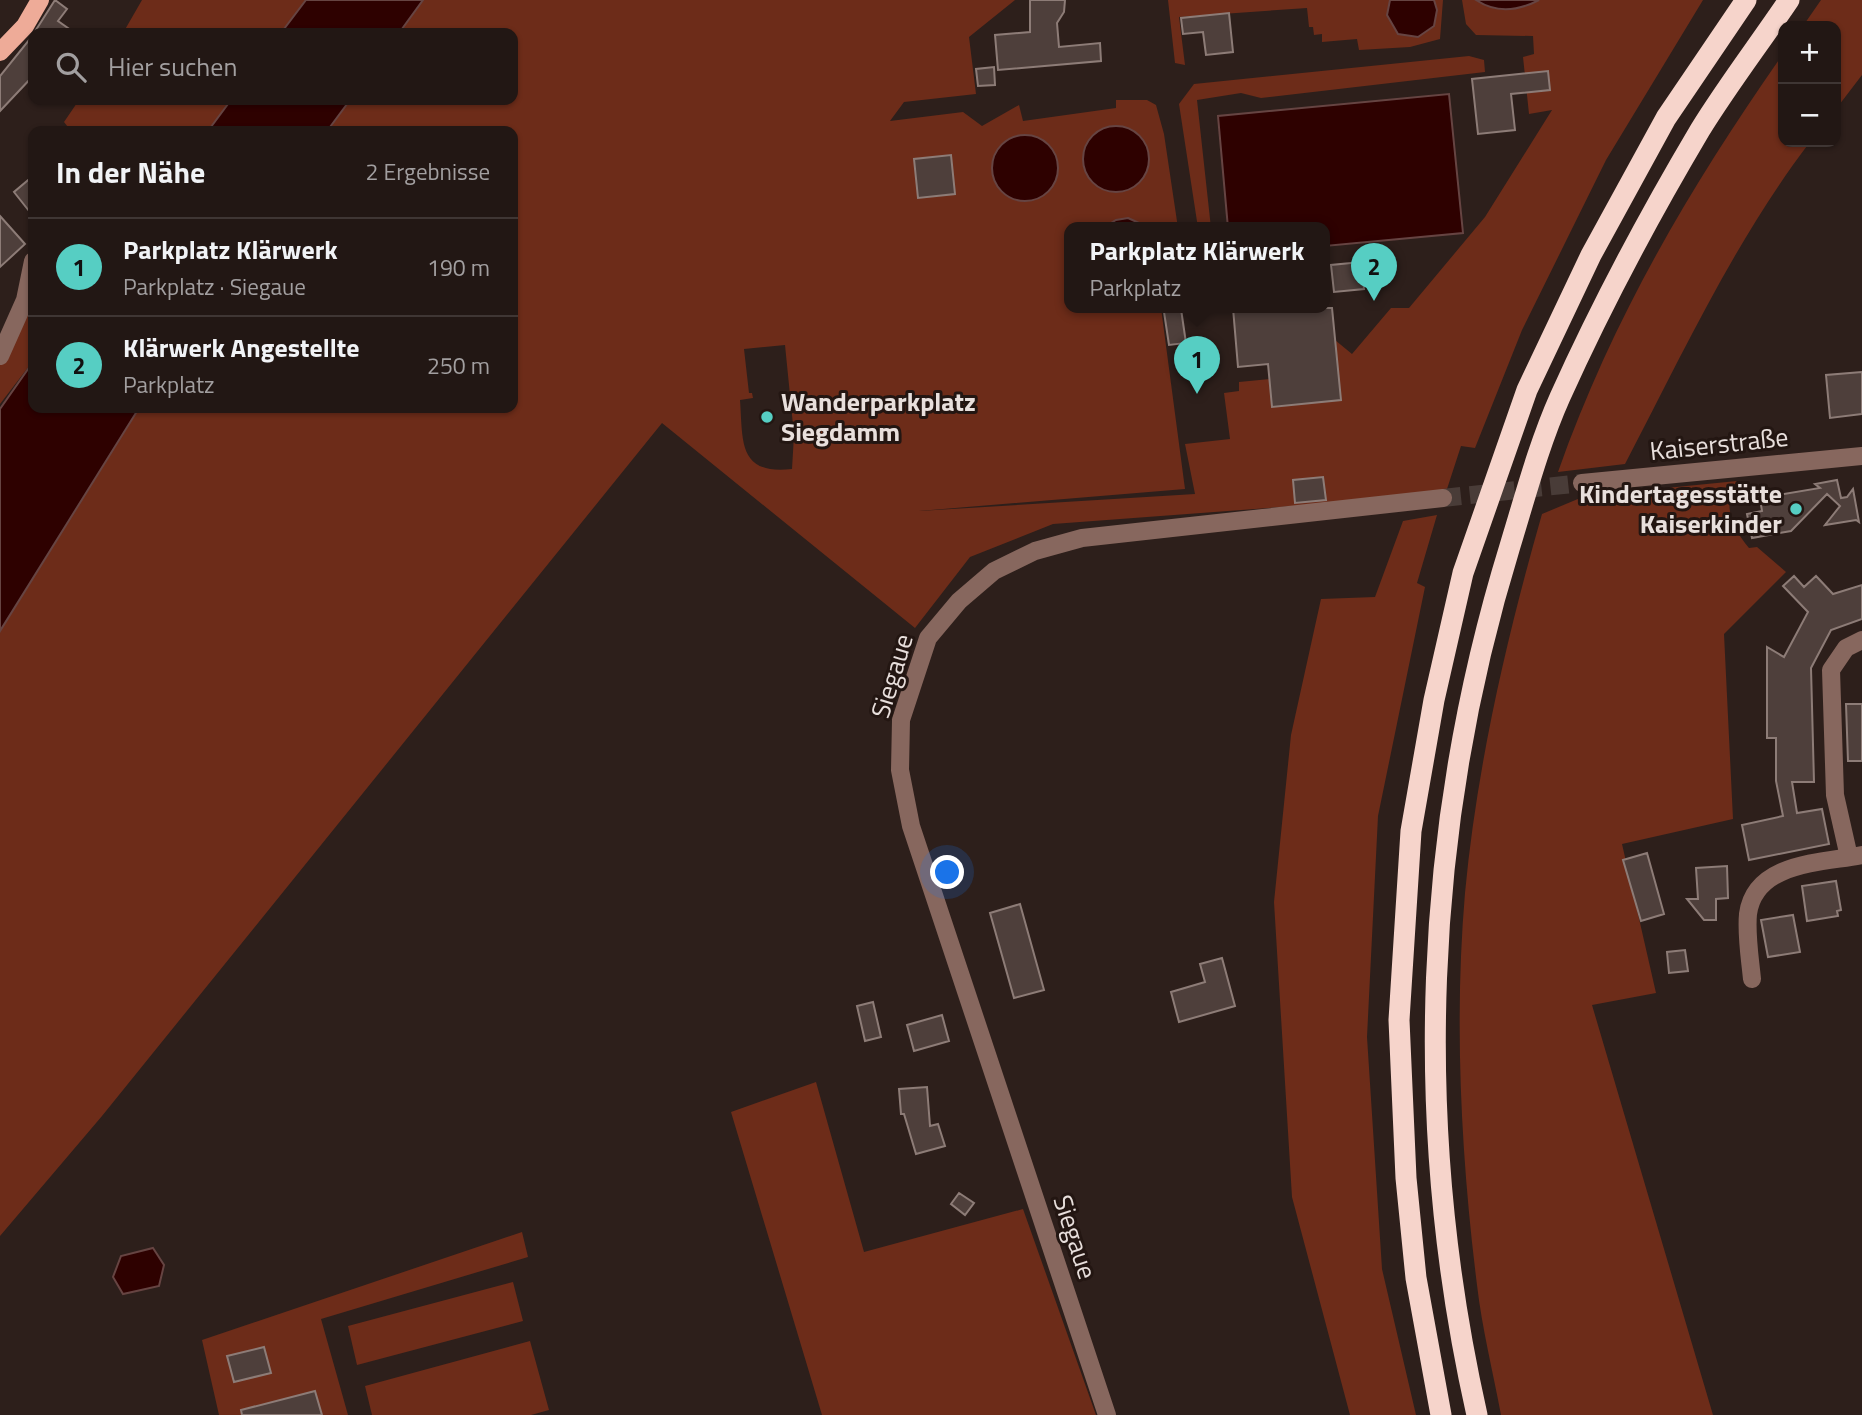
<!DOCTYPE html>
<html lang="de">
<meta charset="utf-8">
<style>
body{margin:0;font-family:"Titillium Web",sans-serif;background:#2a201d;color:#f1f3f6}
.controls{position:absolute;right:21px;top:21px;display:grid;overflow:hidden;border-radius:14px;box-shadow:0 2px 5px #0004}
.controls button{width:63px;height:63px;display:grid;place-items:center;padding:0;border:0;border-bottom:2px solid #3f3634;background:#221714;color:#f1f3f6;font:35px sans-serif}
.you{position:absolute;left:948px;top:873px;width:24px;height:24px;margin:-18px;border:5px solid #fff;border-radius:50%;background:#1a73e8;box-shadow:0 0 0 10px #1a73e833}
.badge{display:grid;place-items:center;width:46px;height:46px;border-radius:50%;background:#56cec3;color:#111;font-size:23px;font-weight:700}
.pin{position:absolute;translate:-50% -58px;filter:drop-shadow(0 2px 4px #0008)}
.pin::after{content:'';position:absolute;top:37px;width:24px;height:21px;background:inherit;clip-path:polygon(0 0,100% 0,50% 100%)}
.popup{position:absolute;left:1064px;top:222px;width:266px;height:91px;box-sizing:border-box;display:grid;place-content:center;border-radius:14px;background:#221714;filter:drop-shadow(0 2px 5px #0005);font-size:23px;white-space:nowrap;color:#a29fa0}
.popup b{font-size:26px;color:#f1f3f6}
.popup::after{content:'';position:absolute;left:50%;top:100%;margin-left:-14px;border:14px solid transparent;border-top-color:#221714}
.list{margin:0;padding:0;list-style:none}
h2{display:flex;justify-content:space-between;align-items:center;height:91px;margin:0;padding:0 28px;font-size:30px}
h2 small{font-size:23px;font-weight:400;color:#a29fa0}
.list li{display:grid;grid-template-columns:46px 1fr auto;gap:21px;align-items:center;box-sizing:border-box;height:98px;padding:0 28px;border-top:2px solid #3f3634}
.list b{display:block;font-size:26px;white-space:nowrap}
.list p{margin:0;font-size:23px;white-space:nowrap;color:#a29fa0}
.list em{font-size:23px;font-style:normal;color:#a29fa0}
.icon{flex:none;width:38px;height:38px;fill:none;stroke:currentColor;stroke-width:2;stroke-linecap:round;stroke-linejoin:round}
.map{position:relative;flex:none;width:1862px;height:1415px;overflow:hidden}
.search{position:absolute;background:#221714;box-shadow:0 2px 5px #0004;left:28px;top:28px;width:490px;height:77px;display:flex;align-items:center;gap:18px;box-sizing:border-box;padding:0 24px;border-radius:14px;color:#a29fa0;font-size:26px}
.panel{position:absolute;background:#221714;box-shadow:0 2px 5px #0004;left:28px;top:126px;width:490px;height:287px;border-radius:14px}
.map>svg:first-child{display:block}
.green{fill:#6d2c19;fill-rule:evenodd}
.water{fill:#2e0100;stroke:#664442;stroke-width:2}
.building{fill:#4e3f3b;stroke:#8d7c77;stroke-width:2}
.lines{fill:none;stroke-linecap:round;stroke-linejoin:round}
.minor-tunnel{stroke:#493c38;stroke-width:18;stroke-dasharray:18 9;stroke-linecap:butt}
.minor{stroke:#87675e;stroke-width:18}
.major{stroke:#eeab98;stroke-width:18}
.highway{stroke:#f6d4cb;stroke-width:21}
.poi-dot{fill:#56cec3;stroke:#231612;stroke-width:2.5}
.labels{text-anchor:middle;stroke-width:6;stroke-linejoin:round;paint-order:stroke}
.poi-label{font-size:26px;font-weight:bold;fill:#e8dfdc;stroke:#231612;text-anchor:start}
.street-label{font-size:26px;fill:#e8dfdc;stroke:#231612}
</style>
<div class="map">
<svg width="1862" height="1415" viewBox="0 0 1862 1415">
<rect width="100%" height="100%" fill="#2d1f1b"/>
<!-- green -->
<path class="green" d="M142,0H306L281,33H123Z
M423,0H1015L969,37L976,94L904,102L890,121L963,112L982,126L1019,105L1023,121L1116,108V100H1147L1156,105L1164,134L1178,228H1069V308H1161L1185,489L919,511L1195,494L1185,444L1230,439L1224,393L1239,391V382L1270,379L1341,400L1335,340L1352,354L1391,308H1409L1485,217L1552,110L1529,114L1523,57L1534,54L1533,36L1476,35L1466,24L1462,0H1703L1606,160L1522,330L1475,448L1461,446L1447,489L1416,497L1053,524L970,557L915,628L662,423L102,1116L0,1236V631L139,408H513V131H327L350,100H513V33H399ZM785,345L794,435L792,469C738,475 743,442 740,400L753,398L752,393H749L744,349Z
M1168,0H1443L1440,39L1410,47L1359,50L1357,39L1322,42V34L1314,35L1313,27H1309L1307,8L1179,17L1185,65L1175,63Z
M1821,0H1862V75L1836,109V26H1803Z
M1783,54V142H1810C1735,240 1682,355 1625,464L1558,472C1612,319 1690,187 1783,54Z
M1469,56L1484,60L1485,72L1261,98L1241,93L1197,100L1211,228H1198L1179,104L1194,84Z
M79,100H231L208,131H71L64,122Z
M33,294V361L0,404V348Z
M1737,481C1721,505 1733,529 1749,548L1757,547L1786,572L1724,634L1733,819L1622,844L1656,993L1592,1005L1713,1415H1501C1493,1372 1482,1328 1477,1285C1461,1156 1454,1022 1465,893C1477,765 1507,636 1542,514L1585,496Z
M1437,515L1417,583L1425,587L1378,816L1367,1037L1382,1269L1416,1415H1350L1292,1197L1274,902L1291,735L1321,599L1375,597L1403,521Z
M816,1082L864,1252L1023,1209L1096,1415H822L731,1112Z
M522,1232L528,1257L321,1319L348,1415H219L202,1340Z
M513,1282L523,1321L357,1365L348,1326Z
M530,1341L549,1410L531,1415H372L365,1386Z"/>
<!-- water -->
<path class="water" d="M306,0H423L399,33H281Z
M1390,0H1434L1437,10L1434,26L1418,37L1398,34L1387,15Z
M1476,0H1539C1518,11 1497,14 1476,0Z
M1449,94L1463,233L1325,246V228H1228L1218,116Z
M231,100H350L327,131H208Z
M1083 159a33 33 0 1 1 66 0a33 33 0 1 1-66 0Z
M992 168a33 33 0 1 1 66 0a33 33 0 1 1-66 0Z
M1128,218L1150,228H1103L1116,220Z
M33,362V408H139L0,631V409Z
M153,1248L164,1265L159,1286L123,1294L113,1277L121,1256Z"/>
<!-- building -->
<path class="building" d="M55,0L67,9L58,21L75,33H34Z
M1030,0H1065L1064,12L1057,23L1059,47L1100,43L1101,61L998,70L995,35L1030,32Z
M1229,13L1233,52L1206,55L1203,32L1183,34L1181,18Z
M33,35V76L0,111V76Z
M994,67L995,85L978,86L976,69Z
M1548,71L1550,90L1511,94L1515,130L1478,134L1472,79Z
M951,155L955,194L918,198L914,159Z
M33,176V216L14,192Z
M0,216L25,244L0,267Z
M1361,262L1364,289L1334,292L1331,265Z
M1233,308H1332L1341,400L1272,407L1268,364L1238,367Z
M1181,309L1186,343L1169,345L1164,312Z
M1862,372V414L1830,418L1826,375Z
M1323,477L1326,500L1295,503L1293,480Z
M1837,480L1841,498L1847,497L1853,489L1859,522L1856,520L1825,525L1840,506L1827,494L1791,531L1752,538L1747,514L1762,511L1759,493L1777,490L1778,495L1820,488L1815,484Z
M1794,576L1804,587L1816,576L1833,594L1862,585V619L1831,630L1811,668L1814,782H1792L1797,813L1822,809L1829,844L1749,860L1742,825L1783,816L1776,781V738H1767V647L1784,657L1808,612L1783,586Z
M1846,704H1862V761H1848Z
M1647,853L1664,914L1641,921L1623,860Z
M1727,866L1728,898L1716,899V920H1704L1687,899H1698L1696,868Z
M1836,881L1841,910L1837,911L1838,916L1807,921L1802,886Z
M1020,904L1044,990L1014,998L990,913Z
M1793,915L1800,952L1768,957L1761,920Z
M1685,950L1688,971L1669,973L1667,952Z
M1222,958L1235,1006L1179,1022L1171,992L1205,982L1200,964Z
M873,1002L881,1037L865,1041L857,1006Z
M942,1015L949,1041L914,1051L907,1025Z
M927,1087L930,1126L938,1124L945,1146L916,1154L904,1114H901L899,1089Z
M959,1193L974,1203L965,1215L951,1204Z
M264,1347L271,1373L234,1382L227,1356Z
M315,1391L322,1415H242L241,1410Z"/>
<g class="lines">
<!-- minor-tunnel -->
<path class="minor-tunnel" d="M1443,498L1582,483"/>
<!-- minor -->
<path class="minor" d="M0,356L25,300L33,261
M1582,483L1862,456
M1849,857L1835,795L1831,670L1846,648L1862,640
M1752,979C1750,958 1746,935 1748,914C1755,862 1821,863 1862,855
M1107,1415L911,826L900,770L901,720L928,638L959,601L994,571L1035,551L1082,538L1443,498"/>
<!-- major -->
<path class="major" d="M0,52L25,26L40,0"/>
<!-- highway -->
<path class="highway" d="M1441,1415L1416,1278L1406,1178L1399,1020L1411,831L1434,700L1463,573L1527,390L1591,255L1666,118L1746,0
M1477,1415C1412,1127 1423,828 1510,546C1525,497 1539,444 1560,397C1601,306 1649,216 1700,130C1727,86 1760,43 1789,0"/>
</g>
<!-- markers -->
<g class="poi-dot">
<circle cx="767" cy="417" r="7"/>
<circle cx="1796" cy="509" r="7"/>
</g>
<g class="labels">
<!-- poi labels -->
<g class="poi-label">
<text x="781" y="411">Wanderparkplatz<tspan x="781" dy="30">Siegdamm</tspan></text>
<text x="1782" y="503" text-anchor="end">Kindertagesstätte<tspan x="1782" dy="30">Kaiserkinder</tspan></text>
</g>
<!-- street labels -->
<g class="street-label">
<text transform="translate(1719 444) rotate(-6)" y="9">Kaiserstraße</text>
<text transform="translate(892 676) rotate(-73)" y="9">Siegaue</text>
<text transform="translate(1075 1237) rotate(72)" y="9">Siegaue</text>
</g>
</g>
</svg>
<div class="controls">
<button>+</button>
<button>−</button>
</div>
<div class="you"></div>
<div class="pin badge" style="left:1197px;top:394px">1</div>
<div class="popup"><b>Parkplatz Klärwerk</b>Parkplatz</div>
<div class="pin badge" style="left:1374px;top:301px">2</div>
<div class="search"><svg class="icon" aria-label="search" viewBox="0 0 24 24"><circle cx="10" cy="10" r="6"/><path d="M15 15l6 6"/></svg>Hier suchen</div>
<section class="panel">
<h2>In der Nähe<small>2 Ergebnisse</small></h2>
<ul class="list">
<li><span class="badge">1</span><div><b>Parkplatz Klärwerk</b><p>Parkplatz · Siegaue</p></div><em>190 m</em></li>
<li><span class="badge">2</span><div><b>Klärwerk Angestellte</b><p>Parkplatz</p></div><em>250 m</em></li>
</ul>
</section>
</div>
